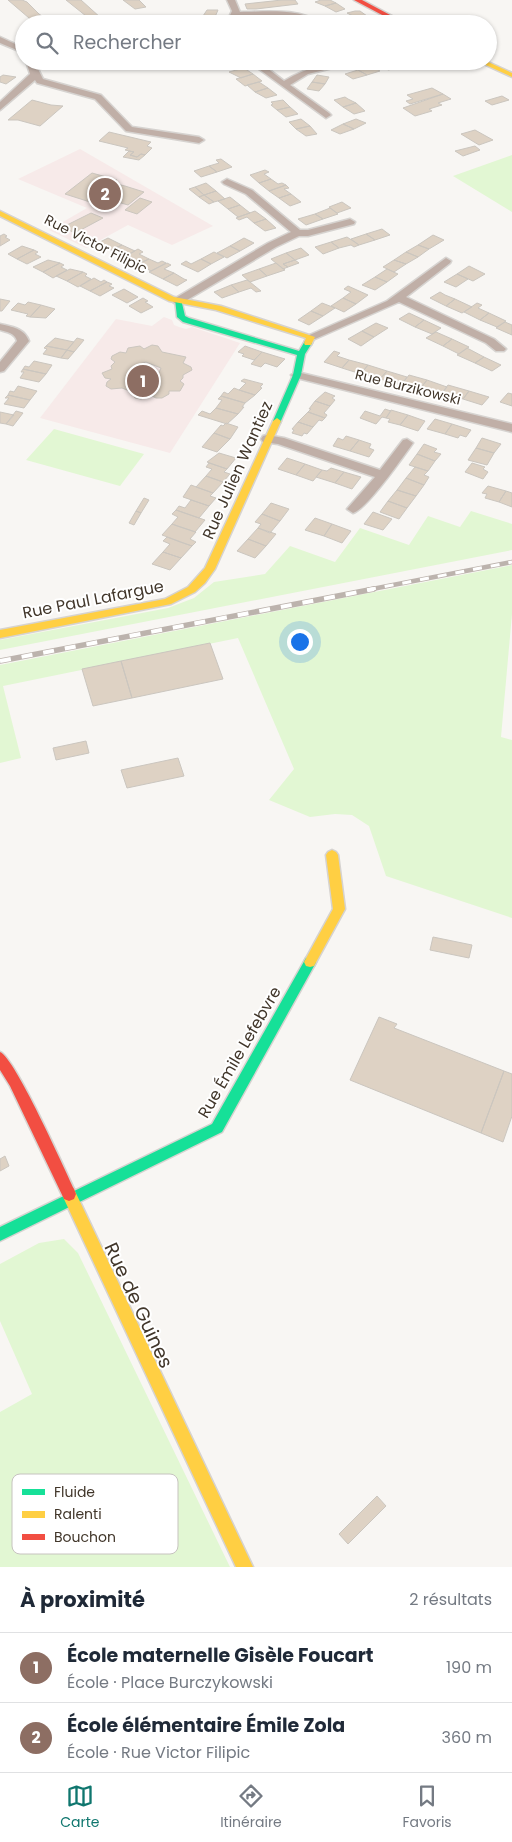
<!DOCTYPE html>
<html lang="fr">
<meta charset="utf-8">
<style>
body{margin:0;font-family:Poppins,sans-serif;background:#f2f2f3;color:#1f2937}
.you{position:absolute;left:299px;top:641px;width:18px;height:18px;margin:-12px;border:4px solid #fff;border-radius:50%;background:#1a73e8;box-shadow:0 0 0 8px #1a73e833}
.badge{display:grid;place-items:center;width:32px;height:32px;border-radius:50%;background:#0f766e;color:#fff;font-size:16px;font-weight:700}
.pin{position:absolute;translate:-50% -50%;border:2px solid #fff;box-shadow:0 1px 5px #0006}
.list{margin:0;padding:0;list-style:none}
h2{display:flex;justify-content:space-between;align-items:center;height:65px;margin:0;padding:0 20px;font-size:21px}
h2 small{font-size:16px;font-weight:400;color:#747a83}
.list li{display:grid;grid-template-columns:32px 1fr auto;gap:15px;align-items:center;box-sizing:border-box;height:70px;padding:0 20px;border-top:1px solid #e0e1e3}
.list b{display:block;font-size:19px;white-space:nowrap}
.list p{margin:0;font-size:16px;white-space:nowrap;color:#747a83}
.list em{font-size:16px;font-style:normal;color:#747a83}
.icon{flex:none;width:28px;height:28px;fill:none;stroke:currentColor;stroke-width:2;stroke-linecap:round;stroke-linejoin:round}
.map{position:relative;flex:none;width:512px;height:1567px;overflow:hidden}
.search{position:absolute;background:#fff;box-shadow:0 1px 4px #0004;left:15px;right:15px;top:15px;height:55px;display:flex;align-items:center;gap:12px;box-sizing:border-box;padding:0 18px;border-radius:28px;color:#747a83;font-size:19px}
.sheet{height:205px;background:#fff}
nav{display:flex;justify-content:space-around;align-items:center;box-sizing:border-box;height:70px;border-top:1px solid #e0e1e3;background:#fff;font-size:14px;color:#747a83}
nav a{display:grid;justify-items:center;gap:2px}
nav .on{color:#0f766e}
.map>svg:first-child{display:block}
.education{fill:#f7eae9}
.green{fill:#e2f7d3}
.building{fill:#ded2c4;stroke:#cbc6bf;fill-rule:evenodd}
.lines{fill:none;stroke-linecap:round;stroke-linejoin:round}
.street-casing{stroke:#d6d3d0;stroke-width:3}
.fast-casing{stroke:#d6d3d0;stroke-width:3}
.slow-casing{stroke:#d6d3d0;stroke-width:3}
.jam-casing{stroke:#d6d3d0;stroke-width:3}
.street{fill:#c0afa7;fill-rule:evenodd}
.fast{fill:#16e098;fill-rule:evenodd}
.slow{fill:#ffcf43;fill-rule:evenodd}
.jam{fill:#f24e42;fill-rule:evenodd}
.rail-far1-casing{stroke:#bcb3ad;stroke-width:4.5}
.rail-casing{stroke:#bcb3ad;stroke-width:5.5}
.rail-far1{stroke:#fff;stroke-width:3;stroke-dasharray:9;stroke-linecap:butt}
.rail{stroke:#fff;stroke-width:4;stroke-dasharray:11;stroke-linecap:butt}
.labels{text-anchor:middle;stroke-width:4;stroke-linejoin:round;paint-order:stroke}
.far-street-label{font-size:14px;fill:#41362a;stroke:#fff}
.street-label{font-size:16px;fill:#41362a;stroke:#fff}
.near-street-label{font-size:19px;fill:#41362a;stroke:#fff}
.key{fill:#fff;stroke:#c6c3bf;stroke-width:1}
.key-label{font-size:14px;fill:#41362a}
</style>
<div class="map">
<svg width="512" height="1567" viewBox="0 0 512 1567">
<rect width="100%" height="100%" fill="#f8f6f3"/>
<!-- education -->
<path class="education" d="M80,149L213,226L172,245L128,225L86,248L49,230L87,208L18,179Z
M164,317L172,320L174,325L179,327L186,329L192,327L240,343L170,453L40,418L116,319L152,326Z"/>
<!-- green -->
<path class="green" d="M512,155V212L453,176Z
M54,429L144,454L120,486L26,460Z
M471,511L512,524V550L0,650V640L168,608L194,598L214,582L265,574L290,546L335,562L360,528L409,545L428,516L460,527Z
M512,565V614L501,737L512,740V918L386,876L369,826L352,815L335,814L310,817L269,800L294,769L238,638L3,686L21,758L0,763V665Z
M64,1239L78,1253L230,1567H0V1412L32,1394L0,1321V1264L39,1243Z"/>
<!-- building -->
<path class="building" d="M8,0H22L27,2L39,14L53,24H36Z
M66,0H81L101,18L91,20Z
M123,0H139L146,7L135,9Z
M282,0H295L298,4L256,9H247L245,4Z
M321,0H330L336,3L325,6L315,2Z
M336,3L345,9L336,12L325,6Z
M207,10H218L215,17L203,16Z
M355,11H360L367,16L357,18L347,13Z
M198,16H203L215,17L213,23L195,22L201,21L202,18L198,17Z
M367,16L374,20H371L374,22L364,24L357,18Z
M260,19L262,22L277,21L279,24H243L242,21Z
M211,61H227L230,64L214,68L212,66L216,65Z
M385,61H390L398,64L389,70L379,67Z
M371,66L380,71L367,75L358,70Z
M244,68L253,74L241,78L229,72Z
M358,70L367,75L353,79L345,74Z
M253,74L262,81L245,86L236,79Z
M3,75L16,77L6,84L0,82V77Z
M317,75L329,77L325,84L312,82Z
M259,82L268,88L255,92L247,85Z
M312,82L325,84L319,91L307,89Z
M268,88L277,95L266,98L255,92Z
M432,88L443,94L410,104L406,101L413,99L407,95Z
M443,94L451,99L438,103L442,105L429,109L432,111L415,116L403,108Z
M502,96L509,100L492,105L485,101Z
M345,97L348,99L356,103L343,107L334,100Z
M32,100L51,105L63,106L40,126L18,120H8Z
M283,100L290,107L277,110L271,105L273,104L271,102Z
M356,103L365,111L354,114L343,107Z
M290,107L298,114L286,117L277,110Z
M301,119L310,126L296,129L289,122Z
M356,119L366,123L354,129L343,124Z
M343,124L354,129L340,134L331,130Z
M310,126L317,134L306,136L296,129Z
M475,130L493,140L479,145L461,134Z
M109,132L151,142L147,146L152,148L145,155L141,154L137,157L130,155L134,152L125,150L128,148L99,141Z
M475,146L480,150L463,156L455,151Z
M129,151L134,152L130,155L137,157L141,154L145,155L139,160L123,157Z
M221,159L232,167L217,172L209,166L219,163L216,160Z
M209,166L217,172L201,177L194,171Z
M265,170L269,172L264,174L271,179L259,183L250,175Z
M92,173L117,180L90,202L65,194Z
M271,179L278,184L282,183L286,185L269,191L259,183Z
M113,183L125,186L144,192L128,205L97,196Z
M206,183L216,191L204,195L195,187Z
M286,185L289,188L284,189L291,194L279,198L269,191Z
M195,187L204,195L199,197L189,189Z
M216,191L225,199L214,202L204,195Z
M291,194L301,202L290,206L279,198Z
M204,195L214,202L209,204L199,197Z
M230,197L240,205L228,209L218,201Z
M140,198L152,202L137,214L125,210Z
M342,202L351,208L337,213L329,207Z
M240,205L250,213L238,217L228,209Z
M330,208L338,214L323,219L315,214Z
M255,211L266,219L254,223L247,217L239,220L236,218Z
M91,213L103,218L75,233L63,227Z
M315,214L323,219L306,225L298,219Z
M266,219L276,228L265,231L254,223Z
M382,229L390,235L375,240L366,234Z
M4,234L7,236L5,237L10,240L0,246V236Z
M366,234L375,240L359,245L351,239Z
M433,235L444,240L429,249L418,245Z
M347,237L359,245L354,247L351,245L339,248L331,242Z
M108,238L122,245L111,250L98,243Z
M244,238L254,243L240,251L230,246Z
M331,242L339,248L323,254L315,247Z
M122,245L135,251L124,257L111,250Z
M418,245L429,249L418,257L406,252Z
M22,246L34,250L17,259L8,254Z
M230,246L240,251L227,258L217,253Z
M301,248L309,255L295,260L286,253Z
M138,249L143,252L139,254L149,259L138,264L124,257Z
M34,250L38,252L35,254L41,257L27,264L17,259Z
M214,252L224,257L211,264L201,259Z
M406,252L418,257L406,264L394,260Z
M286,253L295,260L283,264L288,267L283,269L271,259Z
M149,259L158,263L162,261L166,263L151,271L138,264Z
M201,259L211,264L198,272L181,264L186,261L191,264Z
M48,260L60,263L43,272L33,267Z
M295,260L299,263L288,267L283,264Z
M394,260L406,264L394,272L383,267Z
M60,263L64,265L61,267L67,270L53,278L43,272Z
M167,263L171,265L164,269L174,273L163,279L149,272Z
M276,263L285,270L267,276L259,269Z
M469,266L485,274L473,281L457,274Z
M70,269L83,272L67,281L56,276Z
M259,269L267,276L250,282L242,275Z
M387,269L398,274L387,282L375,277Z
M83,272L87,274L85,276L91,279L78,287L67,281Z
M174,273L184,279L187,280L177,286L163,279Z
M457,274L468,279L456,287L444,282Z
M375,277L387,282L375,290L362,285Z
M94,278L101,282L104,280L107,282L90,291L80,286Z
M247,280L250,282L261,291L256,292L251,288L239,292L231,285Z
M107,282L112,284L109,286L114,288L100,296L90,291Z
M231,285L239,292L222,298L214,292Z
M348,286L368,295L356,304L343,298L351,292L344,289Z
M124,289L138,297L127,303L112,295Z
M440,292L445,295L455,299L446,306L430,298Z
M143,298L148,301L145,302L153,307L141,313L129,306Z
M343,298L356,304L344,312L331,306Z
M0,299L10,301L2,311H0Z
M455,299L472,307L462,313L446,306Z
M28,302L41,305L30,317L26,316L28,314L11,310L18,303L25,305Z
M322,303L335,308L323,316L311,311Z
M477,303L482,305L478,308L489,313L480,320L464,312Z
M41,305L55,309L46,318L30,317Z
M311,311L323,316L309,325L298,320Z
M409,313L424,320L415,327L399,319Z
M489,313L506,321L497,327L480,320Z
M424,320L441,328L432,334L415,327Z
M505,322L512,325V335L496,328Z
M376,323L388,328L374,337L362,331Z
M362,331L374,337L361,346L348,339Z
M436,332L452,339L443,346L426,338Z
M55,338L74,342L67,350L46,346Z
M77,338L84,340L74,352L67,350Z
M452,339L469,347L459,354L443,346Z
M152,345L158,346L162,352L186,357L183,363L191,367L192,370L183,375V378L180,381L184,384L180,391H169V394L162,398H156L150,395L141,399L135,398L132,392L122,388L111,389L106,386L107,382L111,379L105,378L102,373L112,369L111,366L115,362L111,359L112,356L120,352L126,353L128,348L140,346L144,349ZM146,362L161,368L155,381L146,382L131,375L136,365Z
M46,346L67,350L61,358L43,354L47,349L44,348Z
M245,346L262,352L254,360L242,356L244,354L238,352Z
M467,348L484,357L475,363L457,355Z
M67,350L74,352L68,359L61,358Z
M334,351L340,353L337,356L349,360L342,368L324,362Z
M262,352L285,359L277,367L265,363L261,367L251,364Z
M484,357L501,365L492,371L475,363Z
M349,360L368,365L361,374L342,368Z
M34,361L52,365L46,374L23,369L25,366L29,367Z
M368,365L387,371L380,379L361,373Z
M23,369L46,374L39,382L20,378L24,372H21Z
M387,371L407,377L401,385L380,379Z
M409,375L427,380L420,389L402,384Z
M244,379L263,384L260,387L262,388L255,395L239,390L246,383L241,381Z
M427,380L447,387L441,395L420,389Z
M448,385L469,391L463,399L442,393Z
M18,386L37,391L30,400L8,395L10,391L14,392Z
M234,388L239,390L255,395L245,403L221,396L224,392L228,394Z
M469,391L489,397L482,405L463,399Z
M325,392L335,396L332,398L335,400L330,406L315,401Z
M508,393L512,394V406L500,402Z
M8,395L30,400L24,408L4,404L9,398H5Z
M221,396L245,403L242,407H244L238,414L216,408L222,400L218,399Z
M315,401L330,406L324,413L327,415L325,418L308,412L311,409H309Z
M216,408L238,414L227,424L198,415L202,411L210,414Z
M385,409L391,411L386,418L382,417L376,424L360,418L365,411L380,416Z
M391,410L408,415L400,425L388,422L390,419L386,418Z
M16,411L23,413L13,426L6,424Z
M0,412L14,415L6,424L0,423Z
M308,412L325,418L322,421L319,420L313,427L298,422Z
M408,415L425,421L418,431L400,425Z
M435,419L452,424L445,434L427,429Z
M298,422L313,427L307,434L304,433L302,436L292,433L294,430L292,429Z
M226,423L238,427L230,439L214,433L221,425L223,426Z
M452,424L471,430L466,437L460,435L458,438L445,434Z
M214,433L230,439L217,452L202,447Z
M346,436L359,440L350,451L333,446L338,438L343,440Z
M482,438L501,444L494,453L476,448Z
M359,440L371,444L369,448L374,450L369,457L350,451Z
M424,444L437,449L434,452L441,454L435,461L417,454Z
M476,448L494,453L487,465L468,460Z
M219,453L236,458L227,469L207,462Z
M417,454L435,461L428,471L409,465Z
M287,458L305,464L296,475L278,469Z
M209,463L227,469L224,472L230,474L223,482L206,476L212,469L206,467Z
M472,463L485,467L483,469L488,472L483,479L465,472Z
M305,464L322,470L313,481L296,475Z
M415,467L428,471L424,475L429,477L424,485L406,478Z
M331,468L344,472L335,483L316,477L322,470L327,471Z
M344,472L361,477L352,489L335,483Z
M206,476L223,482L213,493L196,487Z
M406,478L424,485L416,496L397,490Z
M191,485L213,493L210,496L216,498L209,506L183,497Z
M488,486L506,491L499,502L485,498L487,494L482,493Z
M397,490L416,496L407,508L388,501Z
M506,491L512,493V507L499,502Z
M144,498L149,500L141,513L136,511Z
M191,500L209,506L199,518L176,510L179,506L185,508Z
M388,501L407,508L399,519L380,512Z
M271,503L289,509L280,521L262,514Z
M176,510L199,518L205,520L195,532L177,526L172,524L178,517L172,514Z
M136,511L141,513L134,525L129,523Z
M373,512L392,519L383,530L364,524Z
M262,514L280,521L270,533L258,528L261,524L255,522Z
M315,518L332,524L324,536L305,530Z
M172,524L196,532L190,539L196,542L192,546L162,535Z
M332,524L351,531L342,543L324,536Z
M258,528L276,534L266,546L248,539Z
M167,537L180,542L192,546L181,558L163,552L170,544L163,541Z
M248,539L266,546L255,558L237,551Z
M163,552L181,558L170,570L152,564Z
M210,643L223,679L132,698L121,661Z
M121,661L132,698L93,706L82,669Z
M86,741L89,753L56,760L53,748Z
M178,758L184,776L127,788L121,770Z
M433,937L472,945L469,958L430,950Z
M379,1017L397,1024L394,1028L504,1071L481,1133L350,1080Z
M504,1071L512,1074V1116L503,1142L481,1133Z
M5,1156L9,1166L0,1171V1159Z
M377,1496L386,1506L348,1544L339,1534Z"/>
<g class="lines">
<!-- street casing -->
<g class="street-casing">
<path id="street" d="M227,0H235L240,12C264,12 301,7 321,24H310L289,18L238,16L234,24H226L232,11Z
M0,37L24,48V53L0,43Z
M26,61H34L43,79L101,95L132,127L199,137L204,140L199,143L126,131L95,99L37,83L35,80L0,110V102L30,74Z
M248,61H258L284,81C309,66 333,61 361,61L308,74L290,85L329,113L331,115L326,118Z
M227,179L252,190L300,230H308L350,219L355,222L354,224L308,236H299L276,247L182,303H174L173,301L174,299L268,243L291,232L246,194L224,184L222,182Z
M446,258L451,261L450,263L406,297L494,339L506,349L504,351H496L486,343L399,302L315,339H307L305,337L387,301Z
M0,324C12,327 24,328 29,341L4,371L0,372V362L17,341C15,333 7,332 0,330Z
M297,372L512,424V432L293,377L291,375Z
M267,435L284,438L380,470L403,440L407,439L413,443C403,457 367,509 353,513L347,509L375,477L278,444L263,442L261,439L263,436Z"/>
</g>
<!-- fast casing -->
<g class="fast-casing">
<path id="fast" d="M175,299H181L185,316L189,318L299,351L305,341H311L312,343L305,354L301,375L280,423L277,424L273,421L293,375L297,355L183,322L177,317Z
M310,957L314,958L316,962L314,966L222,1132L0,1241V1227L212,1124L306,958Z"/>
</g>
<!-- slow casing -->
<g class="slow-casing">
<path id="slow" d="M477,61H486L512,73V77Z
M0,211L174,297L221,306L315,337L311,345H305L304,343L306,338L216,310L169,301L0,216Z
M277,418L281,421L215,569L205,583L195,592L171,604L0,638V630L165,599L188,587L205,568L273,421Z
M332,850L336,852L338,855L345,909L314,966L310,967L306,966L304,962L333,909L326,855L328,852Z
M69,1187L74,1189L253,1567H236L64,1199L62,1194L64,1189Z"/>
</g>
<!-- jam casing -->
<g class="jam-casing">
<path id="jam" d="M354,0H362L407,24H399Z
M0,1052C15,1058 64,1168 74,1189L76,1194L74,1199L69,1201L64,1199L10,1086L0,1070Z"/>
</g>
<!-- street -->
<use href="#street" class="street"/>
<!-- fast -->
<use href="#fast" class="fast"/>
<!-- slow -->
<use href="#slow" class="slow"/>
<!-- jam -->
<use href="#jam" class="jam"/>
<!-- rail-far1 casing -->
<g class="rail-far1-casing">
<path id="rail-far1" d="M367,590L512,562"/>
</g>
<!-- rail casing -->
<g class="rail-casing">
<path id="rail" d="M0,661L374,589"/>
</g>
<!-- rail-far1 -->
<use href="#rail-far1" class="rail-far1"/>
<!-- rail -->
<use href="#rail" class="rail"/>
</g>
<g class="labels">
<!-- far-street labels -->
<g class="far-street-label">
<text transform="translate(96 244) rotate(27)" y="5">Rue Victor Filipic</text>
<text transform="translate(408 387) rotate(14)" y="5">Rue Burzikowski</text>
</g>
<!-- street labels -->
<g class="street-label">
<text transform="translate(237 470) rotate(-66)" y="6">Rue Julien Wantiez</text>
<text transform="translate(93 599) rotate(-11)" y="6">Rue Paul Lafargue</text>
<text transform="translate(239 1052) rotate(-60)" y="6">Rue Émile Lefebvre</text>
</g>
<!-- near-street labels -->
<g class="near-street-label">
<text transform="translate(139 1305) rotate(65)" y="7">Rue de Guines</text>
</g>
</g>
<!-- legend -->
<rect x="12" y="1474" width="166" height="80" rx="8" class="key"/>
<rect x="22" y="1489" width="23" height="6" fill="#16e098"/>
<rect x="22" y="1511" width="23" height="7" fill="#ffcf43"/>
<rect x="22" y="1534" width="23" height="6" fill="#f24e42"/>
<g class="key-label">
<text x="54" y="1497">Fluide</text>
<text x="54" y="1519">Ralenti</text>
<text x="54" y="1542">Bouchon</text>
</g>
</svg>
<div class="you"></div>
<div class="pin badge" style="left:143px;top:381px;background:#8d6e63">1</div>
<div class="pin badge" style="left:105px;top:194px;background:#8d6e63">2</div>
<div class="search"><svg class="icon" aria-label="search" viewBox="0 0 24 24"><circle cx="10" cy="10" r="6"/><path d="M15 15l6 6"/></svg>Rechercher</div>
</div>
<section class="sheet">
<h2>À proximité<small>2 résultats</small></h2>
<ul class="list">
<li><span class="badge" style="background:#8d6e63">1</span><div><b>École maternelle Gisèle Foucart</b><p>École · Place Burczykowski</p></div><em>190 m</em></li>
<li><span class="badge" style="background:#8d6e63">2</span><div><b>École élémentaire Émile Zola</b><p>École · Rue Victor Filipic</p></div><em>360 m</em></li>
</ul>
</section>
<nav>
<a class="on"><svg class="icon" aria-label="map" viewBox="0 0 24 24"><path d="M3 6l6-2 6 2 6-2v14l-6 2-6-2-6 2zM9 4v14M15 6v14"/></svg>Carte</a>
<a><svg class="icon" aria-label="directions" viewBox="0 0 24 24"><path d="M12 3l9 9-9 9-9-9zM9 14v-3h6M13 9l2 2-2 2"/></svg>Itinéraire</a>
<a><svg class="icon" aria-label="saved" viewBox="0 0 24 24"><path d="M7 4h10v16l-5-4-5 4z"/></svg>Favoris</a>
</nav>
